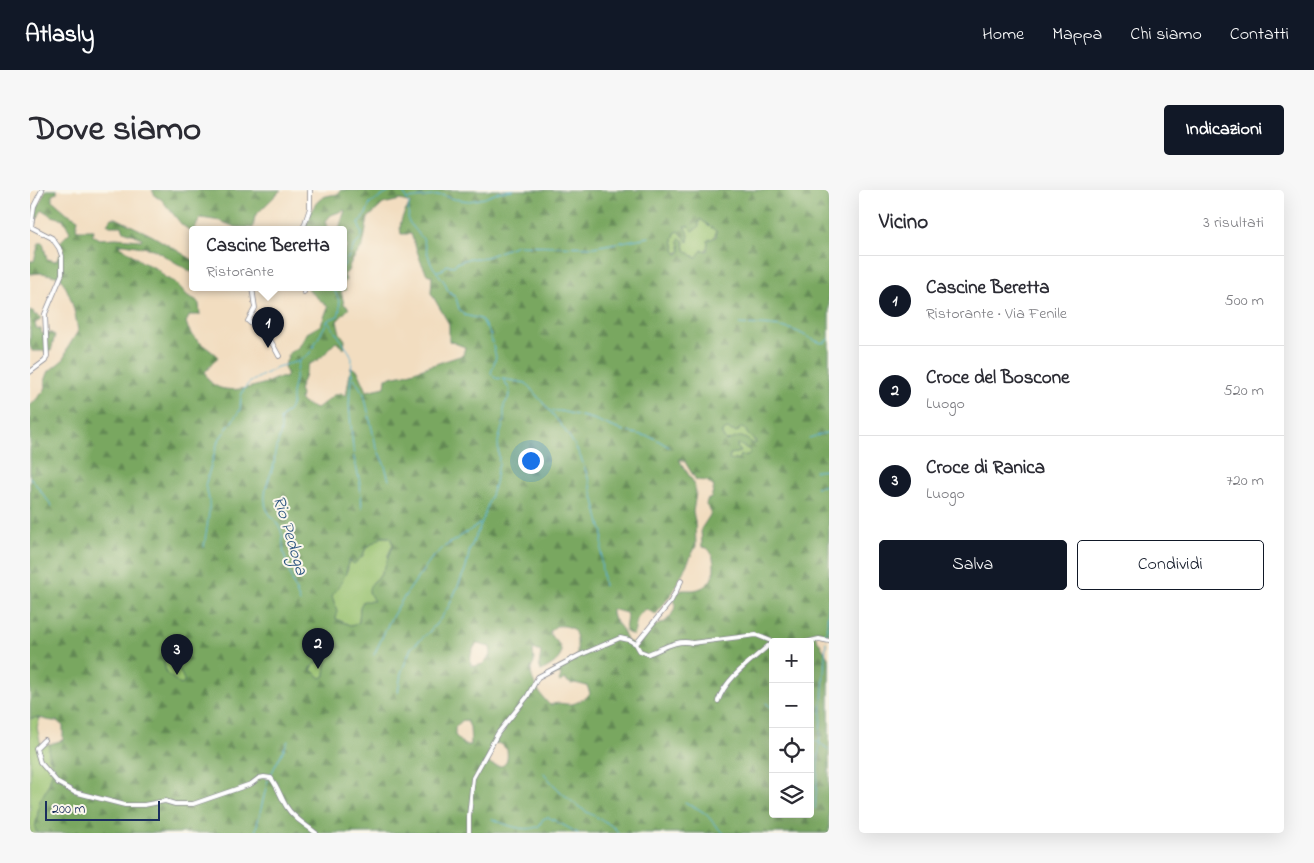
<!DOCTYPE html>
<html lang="it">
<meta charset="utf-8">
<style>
body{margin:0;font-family:"Indie Flower",sans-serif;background:#f7f7f7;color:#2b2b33}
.controls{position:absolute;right:15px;bottom:15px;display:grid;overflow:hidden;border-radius:5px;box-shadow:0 5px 20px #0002}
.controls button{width:45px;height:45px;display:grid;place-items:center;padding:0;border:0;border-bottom:1px solid #e1e1e2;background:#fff;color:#2b2b33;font:25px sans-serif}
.scale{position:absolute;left:15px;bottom:12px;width:115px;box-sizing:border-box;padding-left:5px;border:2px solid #1b2f5e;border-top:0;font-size:14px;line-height:18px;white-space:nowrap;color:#1b2f5e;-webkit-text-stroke:4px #fbf7ec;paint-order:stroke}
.you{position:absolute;left:500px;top:270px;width:18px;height:18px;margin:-12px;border:4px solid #fff;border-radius:50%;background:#1a73e8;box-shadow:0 0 0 8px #1a73e833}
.badge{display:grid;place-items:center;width:32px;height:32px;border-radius:50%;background:#111827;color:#fff;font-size:16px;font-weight:700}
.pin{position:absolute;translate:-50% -41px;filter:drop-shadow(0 1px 2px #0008)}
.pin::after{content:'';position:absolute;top:26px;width:18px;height:15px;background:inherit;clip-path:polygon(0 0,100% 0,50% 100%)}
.popup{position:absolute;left:159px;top:36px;width:158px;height:65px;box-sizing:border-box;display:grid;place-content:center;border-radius:5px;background:#fff;filter:drop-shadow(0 1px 4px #0005);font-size:16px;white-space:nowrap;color:#7c7c81}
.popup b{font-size:19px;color:#2b2b33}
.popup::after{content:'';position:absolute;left:50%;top:100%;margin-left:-10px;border:10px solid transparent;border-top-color:#fff}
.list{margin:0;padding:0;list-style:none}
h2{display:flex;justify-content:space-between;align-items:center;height:65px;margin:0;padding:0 20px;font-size:21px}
h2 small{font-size:16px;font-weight:400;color:#7c7c81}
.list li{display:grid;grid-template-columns:32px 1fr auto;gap:15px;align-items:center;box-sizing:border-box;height:90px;padding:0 20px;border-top:1px solid #e1e1e2}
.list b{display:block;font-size:19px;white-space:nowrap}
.list p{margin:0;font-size:16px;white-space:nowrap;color:#7c7c81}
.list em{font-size:16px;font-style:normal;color:#7c7c81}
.actions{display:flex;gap:10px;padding:15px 20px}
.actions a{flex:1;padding:11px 0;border:1px solid #111827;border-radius:5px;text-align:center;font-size:18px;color:#111827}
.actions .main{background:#111827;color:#fff}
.icon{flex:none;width:28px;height:28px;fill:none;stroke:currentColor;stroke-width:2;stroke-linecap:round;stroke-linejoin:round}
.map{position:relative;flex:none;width:799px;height:643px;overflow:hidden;border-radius:5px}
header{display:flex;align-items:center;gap:30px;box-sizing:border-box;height:70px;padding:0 25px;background:#111827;color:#fff}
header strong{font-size:24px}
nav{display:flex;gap:28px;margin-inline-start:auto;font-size:18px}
.intro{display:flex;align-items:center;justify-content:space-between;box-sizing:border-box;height:120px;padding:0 30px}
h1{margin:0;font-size:35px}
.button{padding:12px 22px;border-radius:5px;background:#111827;color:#fff;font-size:18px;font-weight:700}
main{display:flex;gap:30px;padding:0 30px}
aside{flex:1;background:#fff;border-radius:5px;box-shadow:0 5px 20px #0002}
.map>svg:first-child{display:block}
.grass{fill:#97c16e;stroke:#597866}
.forest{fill:url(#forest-firs);stroke:#4a6b60;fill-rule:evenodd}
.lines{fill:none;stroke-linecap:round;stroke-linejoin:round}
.stream{stroke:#56b2d4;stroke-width:1}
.minor-casing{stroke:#86868f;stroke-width:5.5}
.minor{stroke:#fff;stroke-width:4}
.labels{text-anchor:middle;stroke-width:4;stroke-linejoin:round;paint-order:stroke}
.water-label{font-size:18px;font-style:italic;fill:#2d5681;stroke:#fbf7ec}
</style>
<header>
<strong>Atlasly</strong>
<nav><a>Home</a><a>Mappa</a><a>Chi siamo</a><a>Contatti</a></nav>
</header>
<div class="intro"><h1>Dove siamo</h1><a class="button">Indicazioni</a></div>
<main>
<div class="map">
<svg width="799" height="643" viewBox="0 0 799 643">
<defs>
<pattern id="forest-firs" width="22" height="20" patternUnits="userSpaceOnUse" patternTransform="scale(1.25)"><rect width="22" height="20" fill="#79a761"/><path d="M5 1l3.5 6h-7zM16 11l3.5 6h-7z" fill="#628853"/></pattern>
</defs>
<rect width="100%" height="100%" fill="#fbf7ec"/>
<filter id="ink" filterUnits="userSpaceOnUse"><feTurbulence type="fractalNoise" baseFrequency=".02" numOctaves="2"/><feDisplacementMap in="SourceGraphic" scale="10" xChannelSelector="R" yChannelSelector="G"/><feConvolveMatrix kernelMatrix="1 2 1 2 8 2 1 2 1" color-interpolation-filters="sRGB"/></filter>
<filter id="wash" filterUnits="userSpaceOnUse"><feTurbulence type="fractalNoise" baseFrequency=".0096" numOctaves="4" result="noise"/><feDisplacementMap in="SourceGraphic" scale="20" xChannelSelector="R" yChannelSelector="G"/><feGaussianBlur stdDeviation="1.12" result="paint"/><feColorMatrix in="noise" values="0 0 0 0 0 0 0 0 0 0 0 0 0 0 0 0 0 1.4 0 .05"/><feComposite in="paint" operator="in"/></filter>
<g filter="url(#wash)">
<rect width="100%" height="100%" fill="#f2ddc0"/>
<!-- grass -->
<path class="grass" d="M670,29L686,40C685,54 676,60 666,68L655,60L654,51H649L651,61L646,63L643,50L645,43L648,41L659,45L654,36L668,33Z
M710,238L715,239L726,253L724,254L712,247L696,251L692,245V242L697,239L705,242Z
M708,253L720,260V263L718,265L710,266L707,270H699L700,264L711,262L707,257Z
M352,347H360L363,355L358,365V373L349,387L343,392L339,402L344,411L330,417L329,432L322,436L306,429L307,421L302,406L318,379V370L332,367L336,358Z
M138,468C146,475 151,482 155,492L151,495C145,492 143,487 136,483L134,472Z
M291,470L296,472L295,486L291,488L281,480L283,476Z
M3,527L10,528L7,538L11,555L20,554L18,566L24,577L18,596L10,611L5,639L8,643H0V529Z"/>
<!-- forest -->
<path class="forest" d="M16,0H27V3L22,5V10L37,23L48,29L46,39L49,40H64L62,45L69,49L86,48L111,50L112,48L94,41L92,36H80L77,34L81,28H86L123,46L163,70V83L123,59L95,54H88L112,72L127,79L136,88L145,92L158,106L166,110L169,114L170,125H160L156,132C160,150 176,155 188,167L175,182C182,208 217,199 236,193C243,190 247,187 255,188L257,183L254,178L259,163L269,157L277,143L291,135L298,117L277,99L279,97H313V64L317,56L313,50V39H309L315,20L301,25L295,32L298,39H290L288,37L285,39H275C277,30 283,13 292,8C296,5 303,5 308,4L311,0H799V445L788,443L785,445L799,470V643H8L5,639L10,611L18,596L24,577C19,569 17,563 20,554L33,550V536L27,531C17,532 9,525 0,529V216L14,201L16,197L15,190L19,181L34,169L37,159L48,141C45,121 41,104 30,87L12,83L0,84V71H4L9,53H13L17,69L26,71L34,59L28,54L40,42L33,29L22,26L12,20L3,35V27ZM370,10L381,13C374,22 368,32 371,44H381L391,72L397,84L402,86L401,103L419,134V151L435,157L433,165L375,184L356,188L355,197L337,201L328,181L321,177L316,206L311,203L304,205L286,219L273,213L270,209L271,205L269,200C273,192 275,183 279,174C292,170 296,161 306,152L314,159L315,150L310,143L307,131L319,118L314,114L311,101L316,100L313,95L316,90L314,85L318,81L320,74L333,55L338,28L353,14ZM670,29L686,41V47L678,50L677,61L672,60L666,68L655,60L654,51L650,48L649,51L651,61L648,64L646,63L643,50L645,43L649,41L658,52L659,45L654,36H658L663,41L669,37V33ZM710,238L715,239L718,245L725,250L726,253L724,254C708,243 711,247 696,251L692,245V242L697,239L705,242L709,241ZM708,254L720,260V263L718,265L710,266L707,270H699L700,264L711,262L707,257ZM650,268L655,272L666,290L677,291L684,297L681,308L677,310L676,315L681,322L680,325L671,339L672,357L677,358C683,363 683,368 684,375C685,389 677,398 664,400C661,400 655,400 652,400C649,401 646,405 644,409C648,417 641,428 633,433C629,435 625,435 622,438C617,443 612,449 609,455L596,451C595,447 594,441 591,438C587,431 581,429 582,419L596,423L597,426L595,441L603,446C608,434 603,429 615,419L626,424L643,402L666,356L665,331L663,322L666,303L664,293L651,273ZM352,347H360L363,355C358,365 357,374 351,384C348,390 339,393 339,400C339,404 342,408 344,411H333L330,417L329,432L322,436L306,429L307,421L302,406C310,395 318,385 318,370L324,374L332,367L336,358ZM526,436C550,434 547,448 547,466L519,485L522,487L528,484L531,485L529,491L530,492L534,489L541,494L545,493L557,496L560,503C558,507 547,513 542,514C534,515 530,511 520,515C512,508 500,490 501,479C502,476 504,474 504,472C504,468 503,463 503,459L511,462L509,475L511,481C532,470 539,462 520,444V441ZM743,452H780V624H743ZM447,454L460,457L461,464L453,474L445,476L441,475C440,466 441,460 447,454ZM138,468C146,475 151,482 155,492L151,495C145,492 142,487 136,483L134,472ZM291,470L296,472L295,486L291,488L281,480L283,476ZM433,530L437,531L440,537L441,555H434L425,545V537ZM467,553L472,555L477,560C479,575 473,580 458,573C456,564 460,561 464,554Z
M122,0H251L225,26L223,38L205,37L190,31L171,28L162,42L152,35L131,9L126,7Z
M0,120L4,122L3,124L11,127L9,131L5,133L6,138L11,139L12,144L19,142L25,145L21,161H2L0,155Z"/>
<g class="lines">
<!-- stream -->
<path class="stream" d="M377,9L412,5L424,9L439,11L455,8L469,2L483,0
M313,77L324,56L331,49L332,44L328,33L336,24L340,13L363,0
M407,81L412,80L417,75L424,76L426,73L440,68L451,69L487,55L564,57L619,47
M298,131L320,163L322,169L319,215L324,268L330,293L332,318
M709,134C726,135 744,135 760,139C772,142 781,151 793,153L799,149
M322,183L325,190L334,204L346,256L355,276L359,290
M473,189L496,193C515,216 539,240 551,268C560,290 565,315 571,338L573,341L571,372L574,396
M522,221H530L563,229L590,240L624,248L639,257
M779,248L799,242
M785,281L799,280
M0,287L22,316
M786,297L799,295
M174,357C176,338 184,314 175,296L188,251L210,220L211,206L214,199L219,193L247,177L269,171
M270,412C264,396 258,381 254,364C252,356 254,345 250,338C245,328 235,323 235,311C234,298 240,287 244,274C245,269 244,264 246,259C249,249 253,240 250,229L259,220L262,213V203L269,171L280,163L298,130L308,126C312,116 309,109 304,100L306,97
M796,448L799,408
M344,465L360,430L372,410L401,369L414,357L451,333
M368,503L371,483L381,458L400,441L411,428L419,416L436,378L440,359L452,332L465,293L467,280L469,275L468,252L474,231V215L478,209L480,200L473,189L465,188L461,183L466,167L460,144L451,129L434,125L429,119L426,108L417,99L415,93L401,74L393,49L378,31L379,14L372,0
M736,513L743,519
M780,549L790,553L799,560
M514,583C525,598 540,611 555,621C567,628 580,632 589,643
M240,586L258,551
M655,612C661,616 668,618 673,622C681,627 683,636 694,643
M785,619L796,452
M462,629C477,635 494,643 509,636L513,629L518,627L548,643
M225,643L238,590"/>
</g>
</g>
<g filter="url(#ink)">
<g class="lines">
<!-- minor casing -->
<g class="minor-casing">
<path id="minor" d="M273,39L280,18V0
M222,97L225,118L218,131L242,153L249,166
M232,97L236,100L244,97
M273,97L274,102
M0,182L15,171L17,166L15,124L32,84V66L29,58L22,48L1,37L4,16L12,0
M776,452L789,449L799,451
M606,454L641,411L651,391
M688,511C696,488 720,472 738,456L743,455
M14,550L6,558L10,572L28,593L44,602L95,615H114L135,611L145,614H163L221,594L229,588L234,587L241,588C249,599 250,606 256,616C263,628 276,635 286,643
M439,643V626L443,588L468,543L497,507L508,487L550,465L590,448L599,450L606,454L610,461L618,464C632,459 647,449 662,453L726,445L744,452"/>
</g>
<!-- minor -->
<use href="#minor" class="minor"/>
</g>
</g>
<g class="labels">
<!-- water labels -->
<g class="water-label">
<text transform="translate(261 345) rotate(73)" y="6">Rio Pedoga</text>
</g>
</g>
</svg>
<div class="controls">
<button>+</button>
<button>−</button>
<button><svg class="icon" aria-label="locate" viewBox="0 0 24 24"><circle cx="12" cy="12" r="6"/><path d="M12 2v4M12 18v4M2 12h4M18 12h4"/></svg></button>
<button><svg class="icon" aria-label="layers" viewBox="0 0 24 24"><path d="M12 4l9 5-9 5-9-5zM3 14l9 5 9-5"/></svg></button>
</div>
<div class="scale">200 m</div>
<div class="you"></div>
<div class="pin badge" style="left:238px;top:158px">1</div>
<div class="popup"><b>Cascine Beretta</b>Ristorante</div>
<div class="pin badge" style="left:288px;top:479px">2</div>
<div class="pin badge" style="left:147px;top:485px">3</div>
</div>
<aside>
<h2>Vicino<small>3 risultati</small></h2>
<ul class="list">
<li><span class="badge">1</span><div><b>Cascine Beretta</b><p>Ristorante · Via Fenile</p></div><em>500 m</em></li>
<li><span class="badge">2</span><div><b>Croce del Boscone</b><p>Luogo</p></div><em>520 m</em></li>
<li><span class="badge">3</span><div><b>Croce di Ranica</b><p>Luogo</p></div><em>720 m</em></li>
</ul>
<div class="actions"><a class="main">Salva</a><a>Condividi</a></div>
</aside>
</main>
